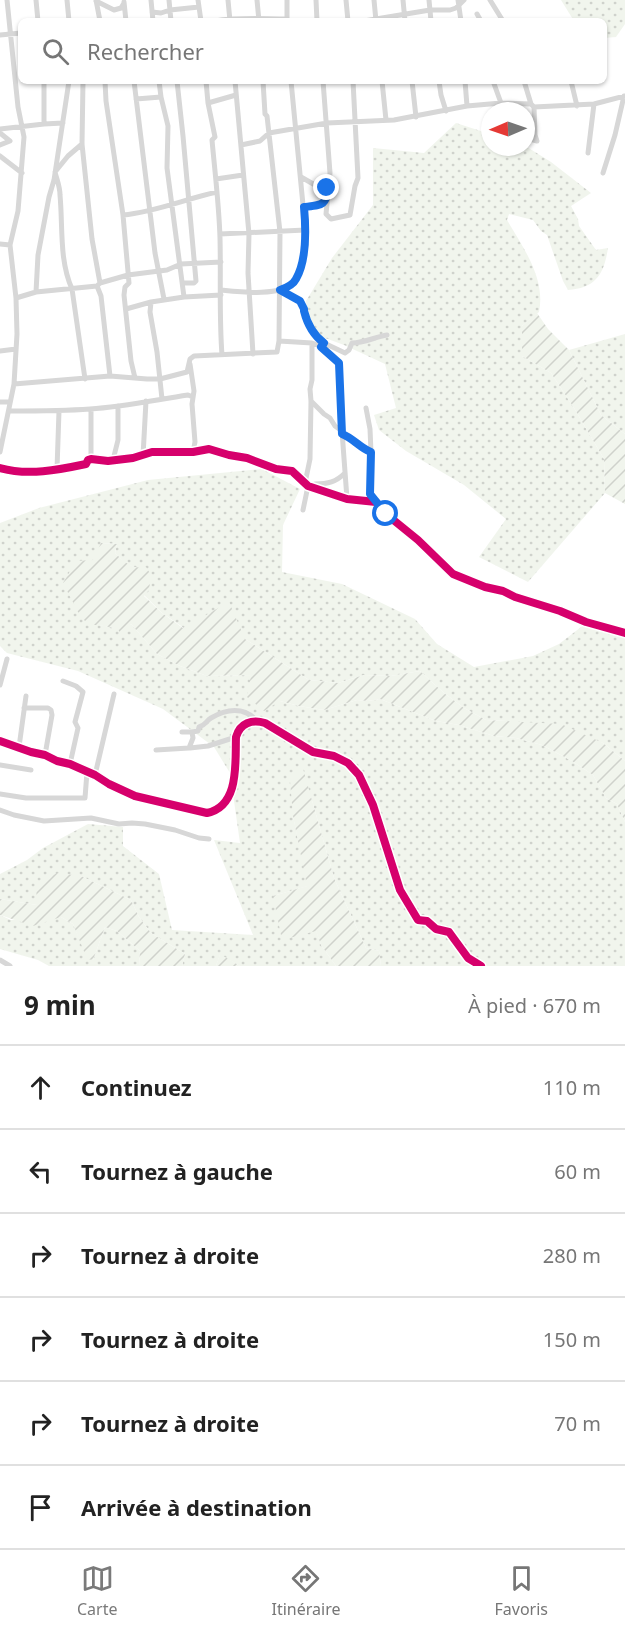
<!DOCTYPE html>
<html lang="fr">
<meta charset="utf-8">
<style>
body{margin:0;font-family:"Noto Sans",sans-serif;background:#f6f6f6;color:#222}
.compass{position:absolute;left:481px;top:102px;width:54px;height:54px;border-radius:50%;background:#fff;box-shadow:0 2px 4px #0004;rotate:268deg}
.stop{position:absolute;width:18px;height:18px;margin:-14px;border:4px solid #1a73e8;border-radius:50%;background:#fff}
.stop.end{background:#1a73e8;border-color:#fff;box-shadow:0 2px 6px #0008}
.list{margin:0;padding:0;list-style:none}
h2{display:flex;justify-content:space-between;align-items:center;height:78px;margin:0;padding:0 24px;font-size:26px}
h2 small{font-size:20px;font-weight:400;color:#767676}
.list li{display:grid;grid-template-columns:39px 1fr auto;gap:18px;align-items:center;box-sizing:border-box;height:84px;padding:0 24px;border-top:2px solid #e0e0e0}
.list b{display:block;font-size:22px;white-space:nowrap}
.list em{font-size:20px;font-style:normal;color:#767676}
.icon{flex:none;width:33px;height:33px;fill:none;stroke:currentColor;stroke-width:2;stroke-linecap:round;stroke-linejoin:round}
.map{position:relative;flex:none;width:625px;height:966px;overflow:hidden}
.search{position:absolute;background:#fff;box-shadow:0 2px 4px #0004;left:18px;right:18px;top:18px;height:66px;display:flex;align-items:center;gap:15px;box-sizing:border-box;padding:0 21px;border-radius:9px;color:#767676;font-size:22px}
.sheet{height:582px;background:#fff}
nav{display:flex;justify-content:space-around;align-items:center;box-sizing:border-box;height:84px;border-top:2px solid #e0e0e0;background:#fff;font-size:16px;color:#767676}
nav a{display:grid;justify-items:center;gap:3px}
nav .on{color:#7a7a7a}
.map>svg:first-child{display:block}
.grass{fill:url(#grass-dots)}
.garden{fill:url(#garden-furrows)}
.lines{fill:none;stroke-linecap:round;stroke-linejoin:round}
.minor{stroke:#d7d7d7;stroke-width:5}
.cycleway-casing{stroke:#fff;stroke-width:11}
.cycleway{stroke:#d6006c;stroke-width:8}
.route{stroke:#1a73e8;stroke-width:8}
</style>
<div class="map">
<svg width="625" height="966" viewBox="0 0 625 966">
<defs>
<pattern id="grass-dots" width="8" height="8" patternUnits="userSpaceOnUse" patternTransform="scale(1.5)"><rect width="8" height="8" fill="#f1f5ed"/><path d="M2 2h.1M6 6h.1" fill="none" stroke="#cfd2cc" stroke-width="1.8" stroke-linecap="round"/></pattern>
<pattern id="garden-furrows" width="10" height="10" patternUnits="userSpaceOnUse" patternTransform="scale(1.5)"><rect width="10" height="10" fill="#f1f5ed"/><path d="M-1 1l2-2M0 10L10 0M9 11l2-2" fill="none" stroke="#cfd2cc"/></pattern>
</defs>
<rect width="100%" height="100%" fill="#fff"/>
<!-- grass -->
<path class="grass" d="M561,0H625V24L616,37L604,38V21H574Z
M456,123L490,134V147H527L551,162L591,193L571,206L578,219L579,226L596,250L608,248C604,274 596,288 568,290L563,281L547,235L541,231L533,220L509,214L507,220C523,247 546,279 539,312L522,326V356L551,373L574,408L604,459L605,493L528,582L479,557L506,519L464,485L406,451L379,430L374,415L396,408L385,364L344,345L309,332L306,301L332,258L373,205V148L424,153Z
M625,334V434L601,415L569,350Z
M262,469L300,489L283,525L282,572L342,584L415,619L437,644L474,667L533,656L559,644L585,624L625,635V761L603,743L507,721L486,720L464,708L444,693L420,671L391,676L364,675L338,683L309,680L245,639L184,628L162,613L144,595L140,569L126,564L115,553L117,544L101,543L95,624C109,626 119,632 131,624L157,654L180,666L207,676L252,675L280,701L299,706L324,710L357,700L368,701L380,699L436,721L459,725L494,736L516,738L542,745L572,761L593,775L606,798L617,804L625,822V966H381L379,951L366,948L334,878L311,797L293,816L308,886L273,896L316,930L321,945L336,966H240L220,955L216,966H182L185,954L151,933L139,917L131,900L81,876L37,905L0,899V874L27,860L43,848L88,824L123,827V846L159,874L172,930L253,935L214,840L240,843L230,773L214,747L163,709L78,671L7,653L0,646V523L39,508L148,480Z
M0,915L11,920L61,917L73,924L80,940L93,960L105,927L117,931L140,951L139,966H49L38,960L0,949Z"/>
<!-- garden -->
<path class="garden" d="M537,313L548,329L569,350L601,415L625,434V504L605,493L604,459L574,408L551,373L522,356V326Z
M101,543L117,544L115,553C124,562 133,570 146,567L151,575L149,590L144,596L162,613L183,628L229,602L245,639L309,680L338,683L364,675L391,676L420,671L444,693L464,708L486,720L561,724L603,743L625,761V822L617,804L606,798L593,775L572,761L542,745L516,738L494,736L459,725L436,721L380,699L368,701L357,700L324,710L299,706L280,701L264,711L247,697L251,675L207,676L180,666L157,654L131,624L120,633L118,629C108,627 99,624 88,625L78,612L63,583L76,561L93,560Z
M302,765L334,878L366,948L379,951L381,966H336L321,945L316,931L282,940L273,896L307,886L293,816L290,781Z
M57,873L81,876L131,900L139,917L151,933L185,954L182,966H139L140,951L117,931L105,927L93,960L87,959L73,924L61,917L33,926L0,915V899L37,905L36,884Z
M220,954L240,966H216Z"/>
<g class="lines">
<!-- minor -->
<path class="minor" d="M7,0L18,107L24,137L18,211L10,245L16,298
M36,0L38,21
M67,0L69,21
M96,0L100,21
M151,0L153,21
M169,0L171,21
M198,0L201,21
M228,0L230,21
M257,0L259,21
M316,0L317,21
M346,0L348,21
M374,0L376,21
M403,0L405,21
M429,0L431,21
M458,0L461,21
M490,0L503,21
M96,1L114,10L121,8L124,3
M124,2L126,21
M152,12L161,13L170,10L199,7
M477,14L481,21
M215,21C239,17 263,19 287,19L290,21
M287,21V0
M364,21L430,10H450L456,8L464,0
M0,35L21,33
M44,81V124L63,123
M83,81L82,144L92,239L100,283
M105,81L106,101L123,215L129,283L125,287L124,295L131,361L135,378
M134,81L155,253L164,299
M159,81L161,97L168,126L167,168L184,297
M177,81L183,136L196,281L194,283H183
M206,81L208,103L215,137L212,140C215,173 219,205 220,238C221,277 219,316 222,355
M235,81L249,234L248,273L253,354
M323,81L330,173L326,214L331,219L350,215L355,186L358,178L353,81
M382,81L386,120
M412,81L416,117
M439,81L441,95L446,111
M465,81L467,106
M493,81L501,103L510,106L514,111
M524,81L531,104
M571,81L577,106
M136,99L161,97
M208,103L236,95
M0,129L44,124
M0,133L10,141L0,145
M526,138L537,141L535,135L534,107
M82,144L68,156L55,172C57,180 60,187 60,195C63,227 59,260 72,289L85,379
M241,145L260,141L269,133L327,123L394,120L467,106L501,103L531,104L534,107L594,104L625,96
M588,153L594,104
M0,156L22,173
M603,173L615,135L624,96
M301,177L322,189L329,187
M216,179L243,175
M304,207C317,206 321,208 328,196
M123,215C155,212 185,199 217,192
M220,234L305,230
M0,244L10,245
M97,286L101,296L110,376
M221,290C240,292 281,297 294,282C303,272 305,248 306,236L291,81
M280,290L300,301L304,309L307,323L319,339L324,343
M36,292L97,286L100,283L128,275L167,270L181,264L221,262
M126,309L151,302
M279,341L312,343V380L310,389L311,401L310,459L305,483
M312,343L320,346L339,363L342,431
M321,347L324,343L345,353L349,350L352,343C364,343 375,337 387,335
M0,351L16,349
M190,364L194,391L192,404L195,442L193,452
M14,384L110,376L147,379H160L187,372L190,359L194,356L277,352L279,341L280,232L267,116L265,114L263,81
M162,399L157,352L150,312L151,302L184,297L221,295
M311,401L324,414L330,418L335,426L342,431L347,499
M0,402H10
M366,408L370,429L371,452L370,494L376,502
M10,411C37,411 63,411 90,409C123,407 155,400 188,395L193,397
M342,434C353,438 360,448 371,452
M0,452L14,384L17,334L16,298L36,292L38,255L49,197L54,180L69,81
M143,456L146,401
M91,459V409
M113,460L118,440V406
M0,468C28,476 58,470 86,464L88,460L91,459L108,461L133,458L152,452H193L209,449L229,455L247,458L276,469L292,471L308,486L347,499L376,502L386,514L418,540L453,574L485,587L503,591L515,597L560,611L586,622L625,633
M57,469L59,411
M315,484C328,484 336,482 345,473
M303,510L308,486
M63,681L76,686L83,692L75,722L78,728L70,764
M0,685L7,659
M24,708H48L51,710L52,715L45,755
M182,732H192L198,731L199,727C206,725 206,721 211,718C226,709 244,706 257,721
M0,741L31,752L45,755L57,761L70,764L95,775L109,784L135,796L207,813C240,806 235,762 236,737C240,723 252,719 265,723L313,752L334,756L348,763L359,775L373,805L400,890L418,920L427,921L436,929L449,932L468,958L481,966
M19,747L26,696
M190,748L208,746L236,737
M156,750L189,748L193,738L192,732
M0,765L31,770
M95,775L114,694
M0,794L26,798H85L87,772
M0,810L14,815L44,821L91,818L119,824L132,823L145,824L175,830L199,838L209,839
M0,960L10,966"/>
<!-- cycleway casing -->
<g class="cycleway-casing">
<path id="cycleway" d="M0,468C28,476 58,470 86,464L88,460L91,459L108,461L133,458L152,452H193L209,449L229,455L247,458L276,469L292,471L308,486L347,499L376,502L386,514L418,540L453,574L485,587L503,591L515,597L560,611L586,622L625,633
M0,741L31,752L45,755L57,761L70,764L95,775L109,784L135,796L207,813C240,806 235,762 236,737C240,723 252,719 265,723L313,752L334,756L348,763L359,775L373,805L400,890L418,920L427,921L436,929L449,932L468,958L481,966"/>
</g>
<!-- cycleway -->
<use href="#cycleway" class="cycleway"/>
</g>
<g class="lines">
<!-- route -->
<path class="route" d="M327,188L329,187C326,206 322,205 304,207C306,229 307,260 296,279C293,285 286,288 280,290L300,301L304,309V311C307,323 313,335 324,343L321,347L339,363L342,434C353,438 360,448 371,452L370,494L386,514"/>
</g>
</svg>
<svg class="compass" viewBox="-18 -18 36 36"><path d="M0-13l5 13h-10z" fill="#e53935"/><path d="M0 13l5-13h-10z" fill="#767676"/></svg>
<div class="stop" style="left:386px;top:514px"></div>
<div class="stop end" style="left:327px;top:188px"></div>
<div class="search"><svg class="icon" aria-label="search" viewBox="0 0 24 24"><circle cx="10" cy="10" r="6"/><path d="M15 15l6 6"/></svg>Rechercher</div>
</div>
<section class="sheet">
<h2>9 min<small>À pied · 670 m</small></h2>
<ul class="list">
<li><svg class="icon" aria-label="ahead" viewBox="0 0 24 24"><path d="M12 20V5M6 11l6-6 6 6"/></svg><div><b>Continuez</b></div><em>110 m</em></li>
<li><svg class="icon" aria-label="left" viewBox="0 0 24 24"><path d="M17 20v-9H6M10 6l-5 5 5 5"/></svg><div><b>Tournez à gauche</b></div><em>60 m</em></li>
<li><svg class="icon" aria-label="right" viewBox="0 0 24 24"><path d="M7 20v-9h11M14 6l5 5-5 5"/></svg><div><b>Tournez à droite</b></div><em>280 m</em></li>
<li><svg class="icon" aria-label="right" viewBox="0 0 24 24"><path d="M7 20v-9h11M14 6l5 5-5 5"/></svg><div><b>Tournez à droite</b></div><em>150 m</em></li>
<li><svg class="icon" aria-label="right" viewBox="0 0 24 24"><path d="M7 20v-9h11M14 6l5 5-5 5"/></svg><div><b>Tournez à droite</b></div><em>70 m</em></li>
<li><svg class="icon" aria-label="arrive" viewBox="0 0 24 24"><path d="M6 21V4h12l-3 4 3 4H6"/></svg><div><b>Arrivée à destination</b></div></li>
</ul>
</section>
<nav>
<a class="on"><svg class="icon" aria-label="map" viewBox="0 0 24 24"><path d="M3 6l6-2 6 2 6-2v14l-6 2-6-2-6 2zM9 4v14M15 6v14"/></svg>Carte</a>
<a><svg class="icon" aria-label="directions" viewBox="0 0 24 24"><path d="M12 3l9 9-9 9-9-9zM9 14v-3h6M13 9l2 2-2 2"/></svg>Itinéraire</a>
<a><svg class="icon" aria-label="saved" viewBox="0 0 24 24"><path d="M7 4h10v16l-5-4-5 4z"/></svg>Favoris</a>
</nav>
